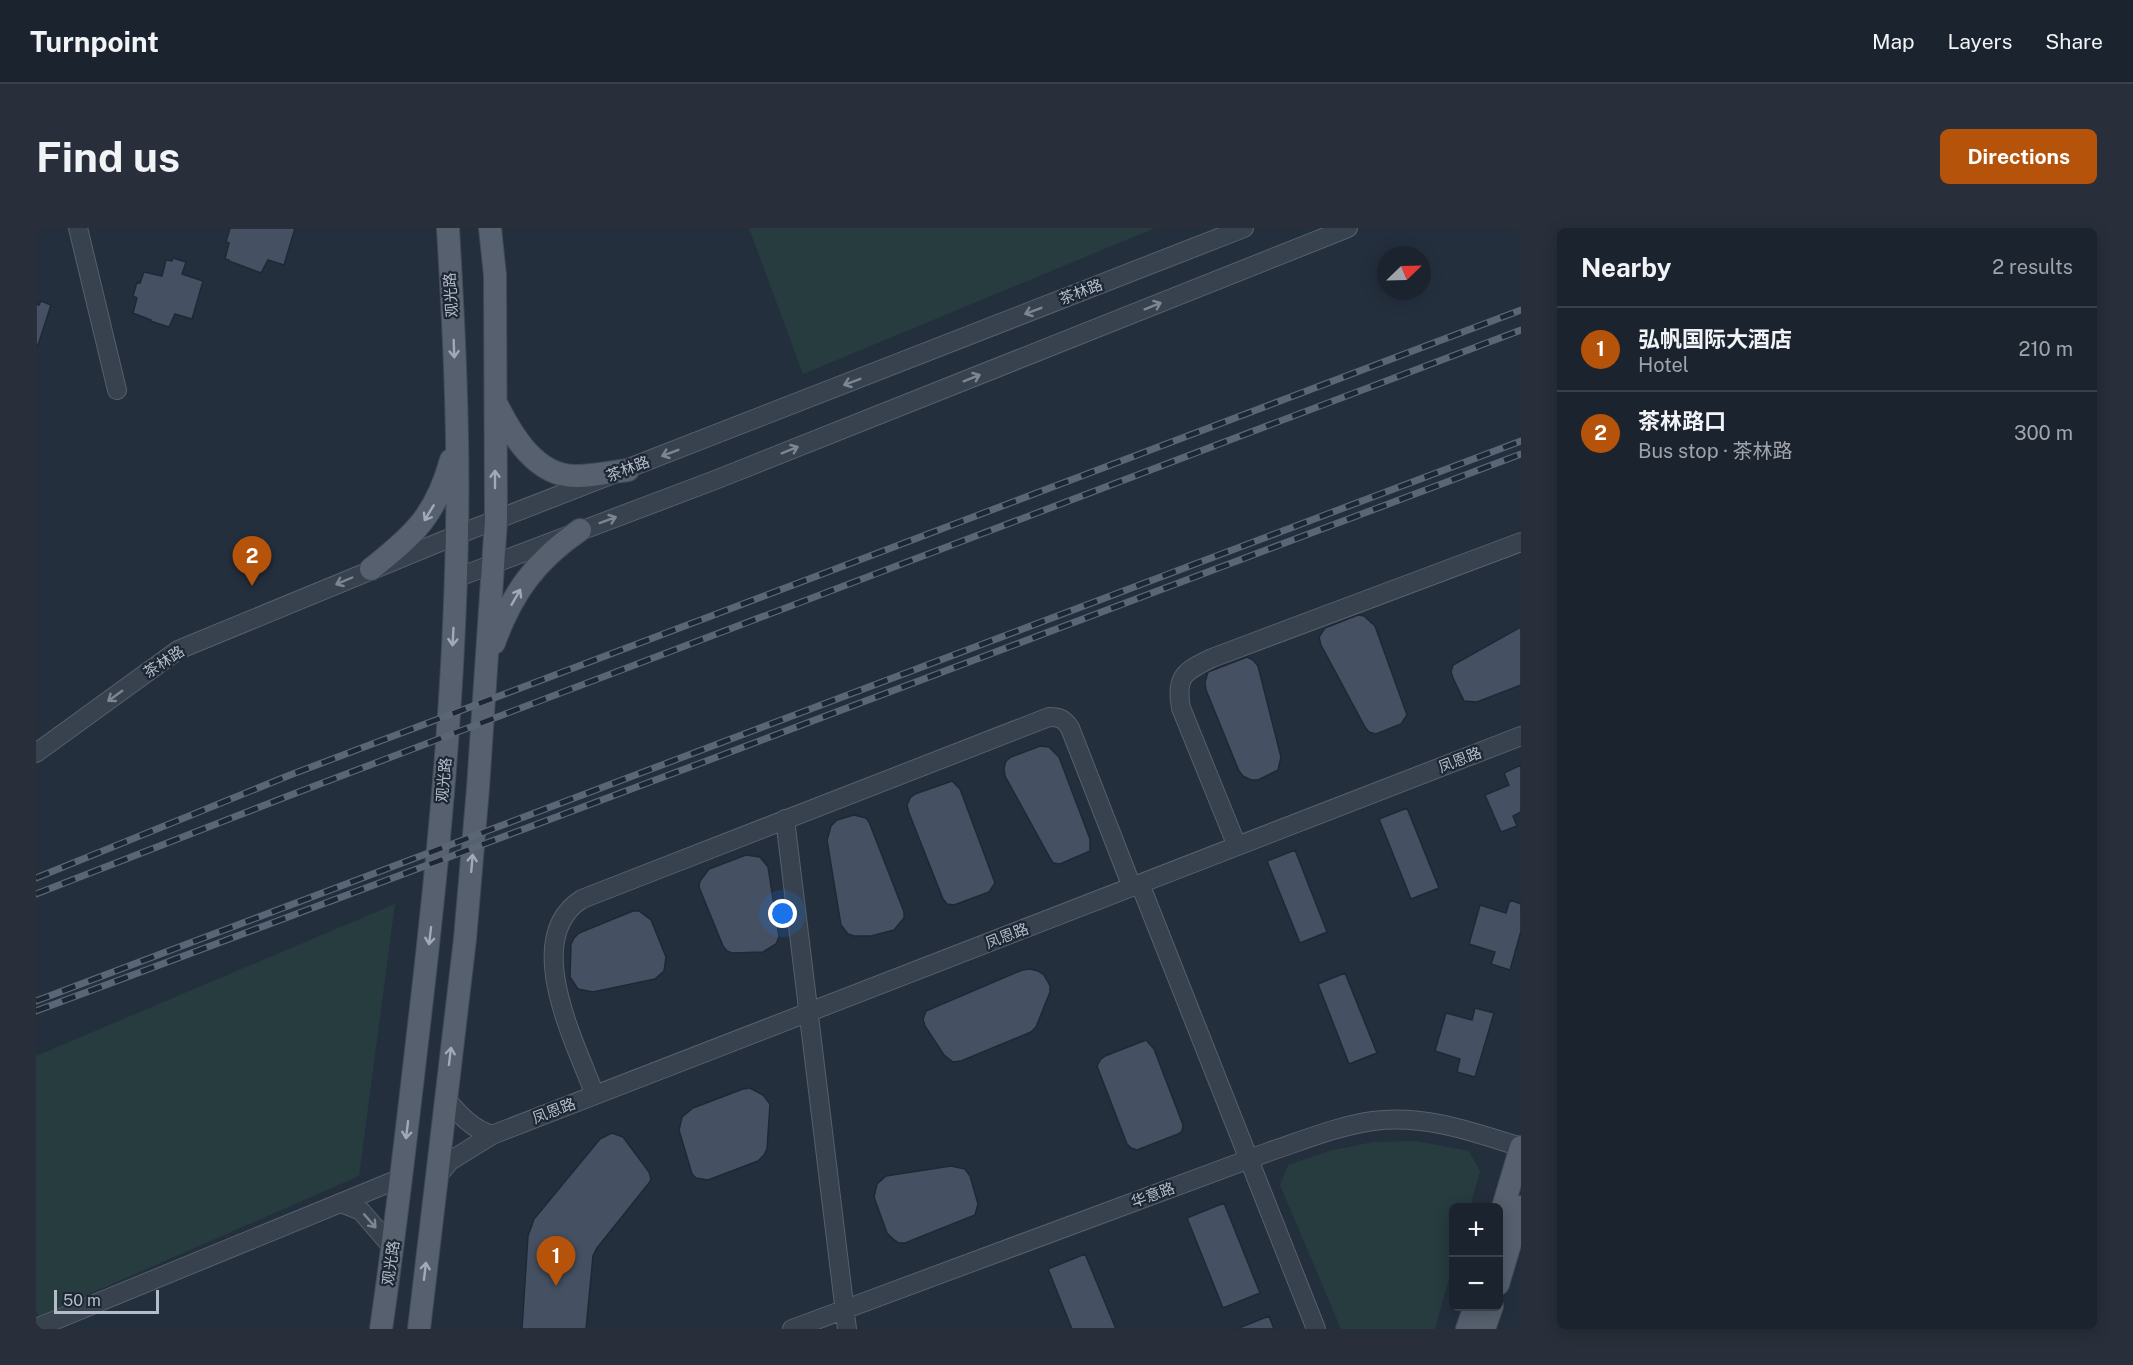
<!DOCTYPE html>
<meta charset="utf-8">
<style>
body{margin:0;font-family:"Public Sans","Noto Sans SC",sans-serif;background:#282f3a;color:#f1f3f6}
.controls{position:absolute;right:18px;bottom:18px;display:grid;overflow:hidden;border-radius:9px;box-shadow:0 3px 15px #0003}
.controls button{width:54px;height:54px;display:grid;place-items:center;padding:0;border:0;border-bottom:2px solid #39404a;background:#1b232e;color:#f1f3f6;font:30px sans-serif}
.compass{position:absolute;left:1341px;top:18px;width:54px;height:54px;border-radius:50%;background:#1b232e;box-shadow:0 3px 15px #0003;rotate:67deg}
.scale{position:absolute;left:18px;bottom:15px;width:105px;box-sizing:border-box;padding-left:6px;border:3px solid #b4bcc9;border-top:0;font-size:16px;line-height:21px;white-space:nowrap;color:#b4bcc9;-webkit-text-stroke:4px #1d2633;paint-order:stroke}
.you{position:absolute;left:747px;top:686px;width:21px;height:21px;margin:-15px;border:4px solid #fff;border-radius:50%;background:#1a73e8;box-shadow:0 0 0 9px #1a73e833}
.badge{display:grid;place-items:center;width:39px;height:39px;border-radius:50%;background:#b45309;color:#fff;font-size:20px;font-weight:700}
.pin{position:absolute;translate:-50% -50px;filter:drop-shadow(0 2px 3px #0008)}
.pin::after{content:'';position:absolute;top:32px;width:21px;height:18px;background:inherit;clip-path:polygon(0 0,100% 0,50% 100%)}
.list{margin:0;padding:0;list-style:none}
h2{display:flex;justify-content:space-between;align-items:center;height:78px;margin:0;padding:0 24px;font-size:26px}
h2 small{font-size:20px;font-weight:400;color:#a0a4aa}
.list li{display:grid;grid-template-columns:39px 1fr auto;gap:18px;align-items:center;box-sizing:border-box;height:84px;padding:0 24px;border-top:2px solid #39404a}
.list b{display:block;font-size:22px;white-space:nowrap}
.list p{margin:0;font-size:20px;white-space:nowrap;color:#a0a4aa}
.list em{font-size:20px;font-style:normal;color:#a0a4aa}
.map{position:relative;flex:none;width:1485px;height:1101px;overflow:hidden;border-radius:9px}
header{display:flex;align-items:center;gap:36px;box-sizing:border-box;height:84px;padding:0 30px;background:#1b232e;border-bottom:2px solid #39404a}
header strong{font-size:28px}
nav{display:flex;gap:33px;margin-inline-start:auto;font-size:21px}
.intro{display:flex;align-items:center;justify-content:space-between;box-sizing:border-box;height:144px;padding:0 36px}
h1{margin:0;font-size:42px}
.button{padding:15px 27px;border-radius:9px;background:#b45309;color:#fff;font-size:21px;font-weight:700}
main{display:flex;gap:36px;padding:0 36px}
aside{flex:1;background:#1b232e;border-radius:9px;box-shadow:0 3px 15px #0003}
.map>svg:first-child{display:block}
.green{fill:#263c3f}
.building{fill:#455162;stroke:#1f2835;stroke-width:1.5}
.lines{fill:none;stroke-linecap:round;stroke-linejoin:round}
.minor-casing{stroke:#565f6c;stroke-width:20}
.major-casing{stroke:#414a57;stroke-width:24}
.minor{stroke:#38414e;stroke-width:18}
.major{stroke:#56606e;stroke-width:22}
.rail-casing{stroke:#5a6575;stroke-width:7}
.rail{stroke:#1d2633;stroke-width:4.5;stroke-dasharray:14;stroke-linecap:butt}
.oneway{stroke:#7c8592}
.oneway2{stroke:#a1aab7}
.labels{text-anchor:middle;stroke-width:4.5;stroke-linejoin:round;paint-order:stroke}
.street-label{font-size:15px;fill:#b4bcc9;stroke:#1d2633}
</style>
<header>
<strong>Turnpoint</strong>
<nav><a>Map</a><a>Layers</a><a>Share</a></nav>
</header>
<div class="intro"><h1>Find us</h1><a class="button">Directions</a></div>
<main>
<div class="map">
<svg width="1485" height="1101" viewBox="0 0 1485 1101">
<rect width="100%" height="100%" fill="#242f3e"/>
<!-- green -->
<path class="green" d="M713,0H1119L767,146Z
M359,676L323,948L3,1088L0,1084V828Z
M1380,913L1433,923L1444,943L1434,979L1418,980L1417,1036L1399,1101H1305L1244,957L1252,937L1293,923L1337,914Z"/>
<!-- building -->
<path class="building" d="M194,0H259L248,37L232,32L225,45L193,33V32L189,31L193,15L190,14Z
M137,30L150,34L146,46L167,53L156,91L139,86L133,99L114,93L115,92L97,85L101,70L97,68L101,54L104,55L108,44L126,48L130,32L136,33Z
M5,73L15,77L2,117L0,116V76L3,77Z
M1322,387L1328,388L1339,398L1371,487L1365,496L1340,506L1333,504L1329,499L1285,417L1283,409L1289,400Z
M1485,399V457L1441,474L1428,473L1417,450L1415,444L1417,437Z
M1211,429L1217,432L1222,438L1245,529L1242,542L1222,552H1215L1207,548L1203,543L1170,462L1169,454L1172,444Z
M1004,518L1013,519L1023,529L1054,611V623L1024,636L1017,635L1014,630L969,548L968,540L970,533L975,529Z
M1485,537V584L1477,588L1481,598L1465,604L1449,567L1473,557L1468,545Z
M916,553L924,561L959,655L953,664L918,677L911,676L907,671L873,585L871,577L874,570L879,566Z
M1371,580L1403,660L1375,671L1343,591Z
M818,587L830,590L833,594L868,684V690L858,702L835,708H818L812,706L805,697L791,612L795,598L801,592Z
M1259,622L1291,704L1264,715L1231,633Z
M710,627L724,629L732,639L743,709L740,716L727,724L696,725L691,723L687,718L663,659L664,653L673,641Z
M1474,672L1485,676V703L1474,742L1455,736L1459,724L1433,716L1444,677L1470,685Z
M597,683H603L615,692L630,729L628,743L619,751L557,764L542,761L534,749L535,716L538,710L543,705Z
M994,741L1002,743L1008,747L1014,758V764L1000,799L995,804L925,833L917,834L908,827L889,798L887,791L890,783L986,742Z
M1309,745L1341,825L1313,836L1282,756Z
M1439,780L1458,785L1439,849L1421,844L1424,831L1399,823L1410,785L1436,792Z
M1110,812L1118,821L1147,897L1146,903L1142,906L1101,922L1095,920L1091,916L1061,838L1064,832L1069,828Z
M714,860L727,867L734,876L731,921L728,927L722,933L672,952L660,950L656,946L643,902L646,889L657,880L707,861Z
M576,905L587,909L613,944L615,951L613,955L561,1020L557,1028L550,1101H486L492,1008L498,991L564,911Z
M915,938L929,941L934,948L942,976L939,987L869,1015H863L857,1011L851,1005L838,969L841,956L850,948Z
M1188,975L1224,1065L1187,1080L1151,990Z
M1049,1026L1080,1101H1036L1012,1041Z
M1233,1088L1238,1101H1203V1100Z"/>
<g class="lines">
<!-- minor casing -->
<g class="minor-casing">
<path id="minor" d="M42,0L81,162
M420,350L679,252L1312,0
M0,525L142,422L421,307L1208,0
M749,591L811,1101
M1201,618L1145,480C1139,448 1149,443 1176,430L1485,314
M1104,656L1280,1101
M559,867C540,816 484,710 546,671L1013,489C1024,489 1028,491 1034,500L1096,659
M456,907L1485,508
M400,950L414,933L456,907C436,901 423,886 409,870
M305,975L325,983L357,1020
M0,1100L365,950
M756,1101L1235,923C1268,912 1302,898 1337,893C1388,886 1437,904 1485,919"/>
</g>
<!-- major casing -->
<g class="major-casing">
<path id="major" d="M460,175C476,207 500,249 541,248C558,248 575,244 592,242
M335,341C378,307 400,287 415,232
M458,415C476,365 500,332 544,302
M1462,996L1485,919
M1462,1056L1485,979
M345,1101C359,1006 370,910 381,814C401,645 418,476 421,305C423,203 418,102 412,0
M383,1101L429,711L442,560L460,293L459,47L454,0
M1431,1101L1439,1078
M1448,1101L1456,1078"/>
</g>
<!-- minor -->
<use href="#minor" class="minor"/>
<!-- major -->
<use href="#major" class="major"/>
<!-- rail casing -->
<g class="rail-casing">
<path id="rail" d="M0,650L254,547L1485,82
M0,666L260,565L1485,102
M0,773L1485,213
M0,783L673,532L1485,226"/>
</g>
<!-- rail -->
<use href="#rail" class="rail"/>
</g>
<!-- one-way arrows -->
<defs><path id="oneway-shaft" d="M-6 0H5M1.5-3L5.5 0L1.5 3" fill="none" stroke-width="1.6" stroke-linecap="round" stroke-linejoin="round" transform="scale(1.5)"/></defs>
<g class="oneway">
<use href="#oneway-shaft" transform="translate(1117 78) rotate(-22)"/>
<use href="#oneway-shaft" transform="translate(997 83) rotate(159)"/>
<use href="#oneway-shaft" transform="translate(936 150) rotate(-22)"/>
<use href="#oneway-shaft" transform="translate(816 154) rotate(159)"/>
<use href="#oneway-shaft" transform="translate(754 222) rotate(-22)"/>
<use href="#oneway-shaft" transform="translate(634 225) rotate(159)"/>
<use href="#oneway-shaft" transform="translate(572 292) rotate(-20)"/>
<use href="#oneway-shaft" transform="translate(308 353) rotate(157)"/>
<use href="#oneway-shaft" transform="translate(79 468) rotate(144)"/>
<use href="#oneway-shaft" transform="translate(334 993) rotate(49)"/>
</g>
<g class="oneway2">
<use href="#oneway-shaft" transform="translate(418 121) rotate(88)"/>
<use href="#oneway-shaft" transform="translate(459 251) rotate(-90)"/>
<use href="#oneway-shaft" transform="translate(393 285) rotate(121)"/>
<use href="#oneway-shaft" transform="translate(480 369) rotate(-60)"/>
<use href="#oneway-shaft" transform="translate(417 409) rotate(93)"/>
<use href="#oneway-shaft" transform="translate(436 635) rotate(-85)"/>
<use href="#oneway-shaft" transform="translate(394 708) rotate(97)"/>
<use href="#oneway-shaft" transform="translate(414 828) rotate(-83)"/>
<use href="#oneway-shaft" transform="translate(371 902) rotate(97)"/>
<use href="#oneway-shaft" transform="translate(389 1043) rotate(-83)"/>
</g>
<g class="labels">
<!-- street labels -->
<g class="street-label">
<text transform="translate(1045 64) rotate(-21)" y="5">茶林路</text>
<text transform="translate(415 67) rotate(-93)" y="5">观光路</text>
<text transform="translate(592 241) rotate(-21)" y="5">茶林路</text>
<text transform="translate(128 434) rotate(-33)" y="5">茶林路</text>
<text transform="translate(1424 532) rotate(-21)" y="5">凤恩路</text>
<text transform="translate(408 552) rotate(-85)" y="5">观光路</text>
<text transform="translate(971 708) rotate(-21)" y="5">凤恩路</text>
<text transform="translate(518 883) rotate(-21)" y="5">凤恩路</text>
<text transform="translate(1117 967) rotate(-20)" y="5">华意路</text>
<text transform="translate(355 1035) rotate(-82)" y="5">观光路</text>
</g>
</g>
</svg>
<div class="controls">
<button>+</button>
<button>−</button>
</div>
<svg class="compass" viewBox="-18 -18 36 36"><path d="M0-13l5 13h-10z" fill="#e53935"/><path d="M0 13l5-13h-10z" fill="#a0a4aa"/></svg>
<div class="scale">50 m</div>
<div class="you"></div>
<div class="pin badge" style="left:520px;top:1058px">1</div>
<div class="pin badge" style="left:216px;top:358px">2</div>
</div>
<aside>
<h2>Nearby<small>2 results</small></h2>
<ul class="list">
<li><span class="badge">1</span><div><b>弘帆国际大酒店</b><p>Hotel</p></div><em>210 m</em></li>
<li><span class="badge">2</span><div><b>茶林路口</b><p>Bus stop · 茶林路</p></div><em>300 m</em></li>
</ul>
</aside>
</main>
